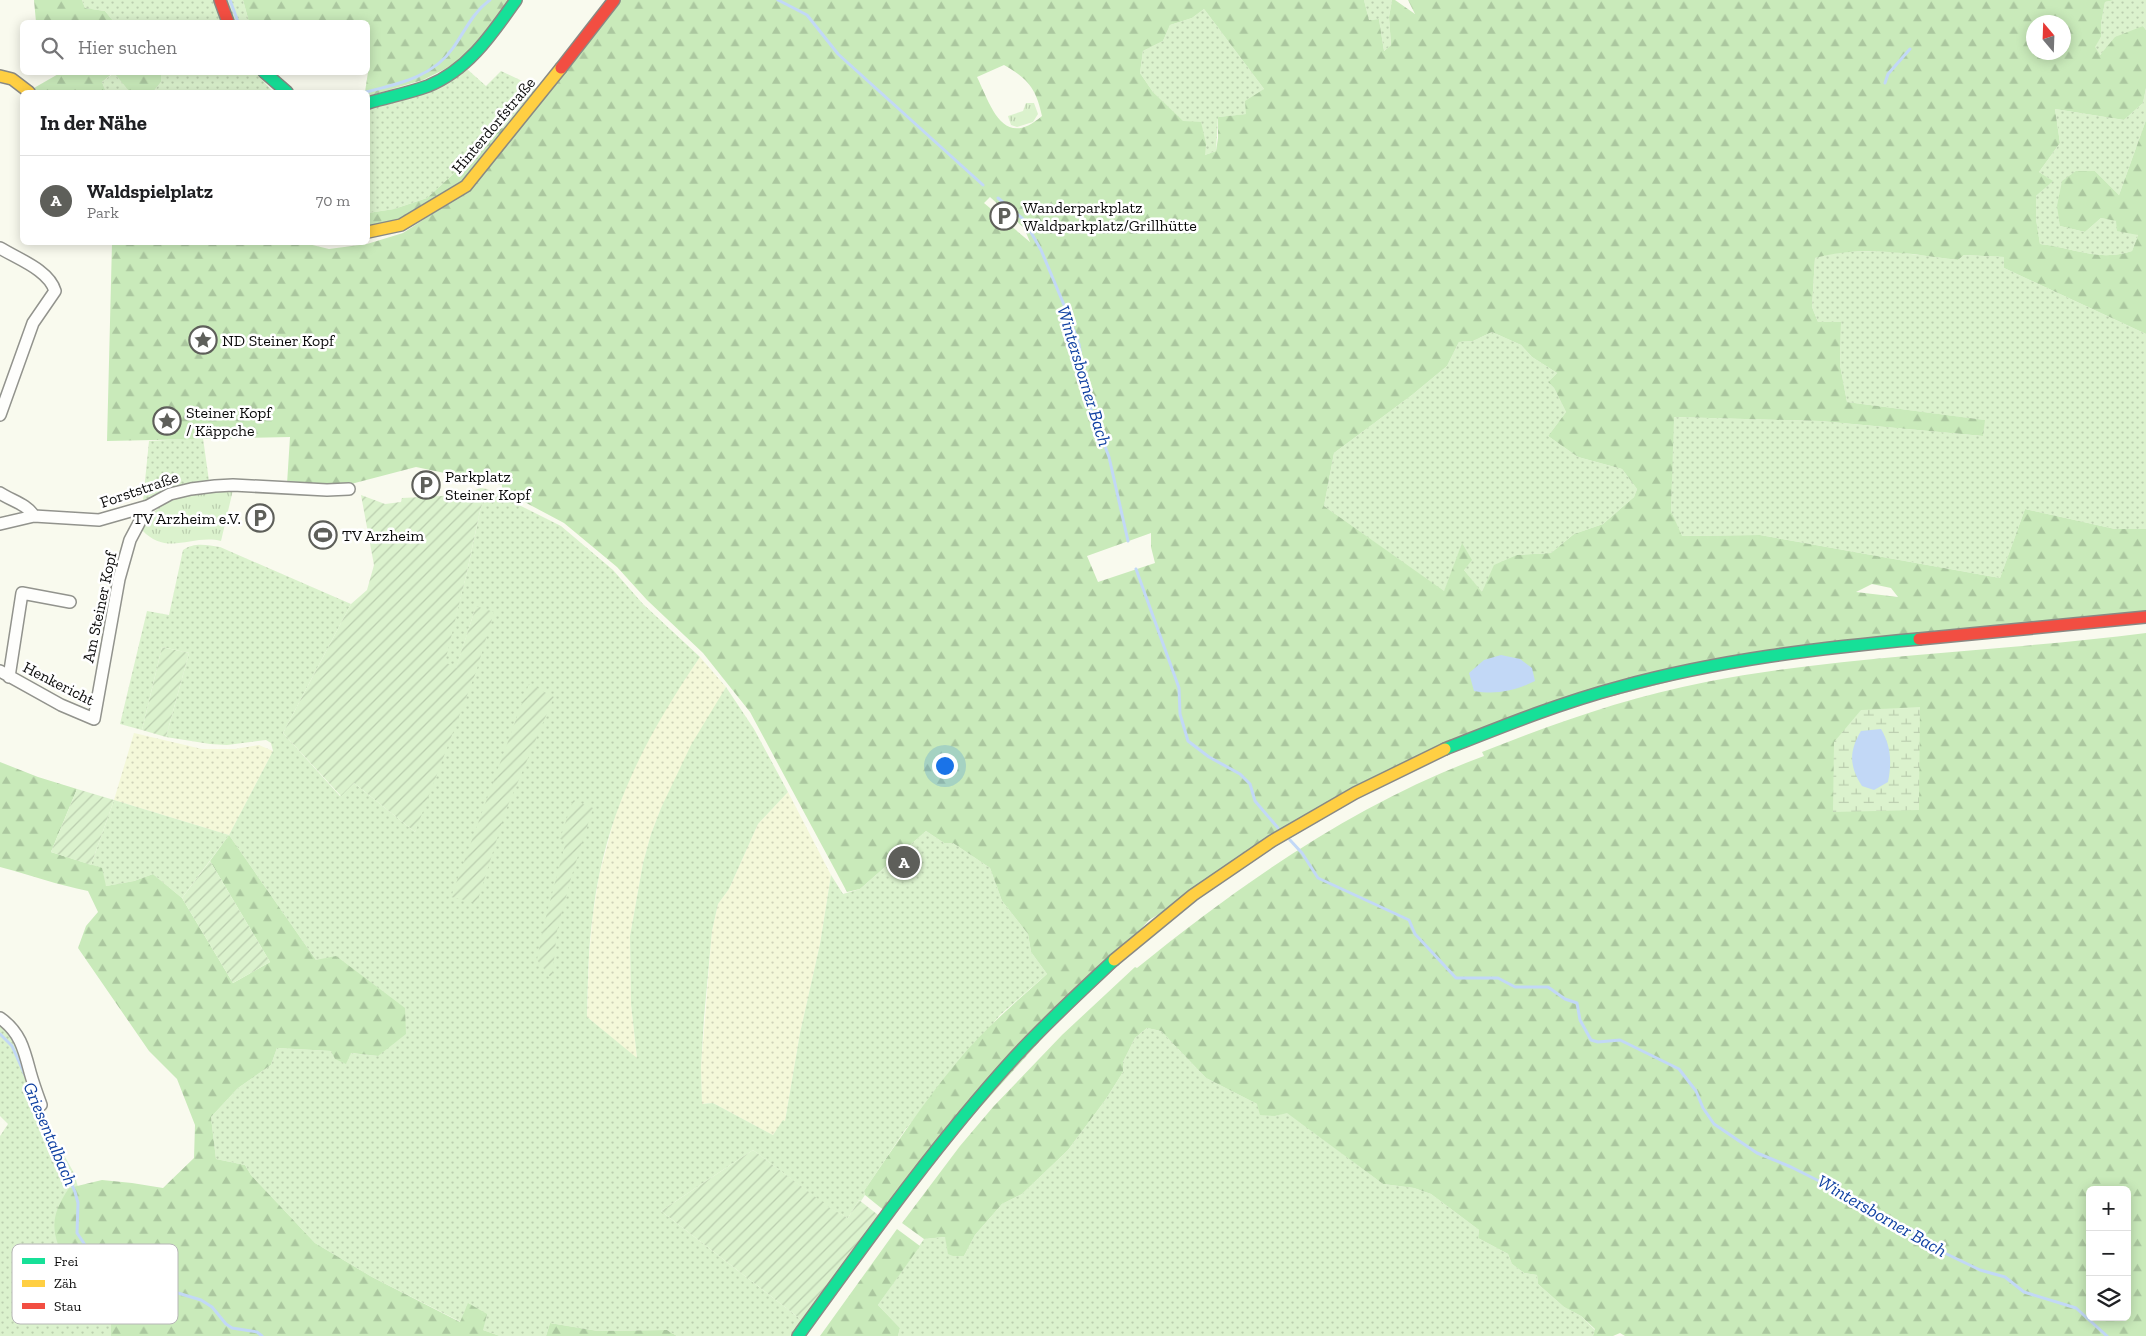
<!DOCTYPE html>
<html lang="de">
<meta charset="utf-8">
<style>
body{margin:0;font-family:"Zilla Slab",serif;background:#f2f2f2;color:#202124}
.controls{position:absolute;right:15px;bottom:15px;display:grid;overflow:hidden;border-radius:8px;box-shadow:0 2px 12px #0003}
.controls button{width:45px;height:45px;display:grid;place-items:center;padding:0;border:0;border-bottom:1px solid #e0e0e0;background:#fff;color:#202124;font:25px sans-serif}
.compass{position:absolute;left:2026px;top:15px;width:45px;height:45px;border-radius:50%;background:#fff;box-shadow:0 2px 12px #0003;rotate:341deg}
.you{position:absolute;left:944px;top:765px;width:18px;height:18px;margin:-12px;border:4px solid #fff;border-radius:50%;background:#1a73e8;box-shadow:0 0 0 8px #1a73e833}
.badge{display:grid;place-items:center;width:32px;height:32px;border-radius:50%;background:#5e5f5a;color:#fff;font-size:16px;font-weight:700}
.pin{position:absolute;translate:-50% -50%;border:2px solid #fff;box-shadow:0 1px 5px #0006}
.list{margin:0;padding:0;list-style:none}
h2{display:flex;justify-content:space-between;align-items:center;height:65px;margin:0;padding:0 20px;font-size:21px}
h2 small{font-size:16px;font-weight:400;color:#757577}
.list li{display:grid;grid-template-columns:32px 1fr auto;gap:15px;align-items:center;box-sizing:border-box;height:90px;padding:0 20px;border-top:1px solid #e0e0e0}
.list b{display:block;font-size:19px;white-space:nowrap}
.list p{margin:0;font-size:16px;white-space:nowrap;color:#757577}
.list em{font-size:16px;font-style:normal;color:#757577}
.icon{flex:none;width:28px;height:28px;fill:none;stroke:currentColor;stroke-width:2;stroke-linecap:round;stroke-linejoin:round}
.map{position:relative;flex:none;width:2146px;height:1336px;overflow:hidden}
.search{position:absolute;background:#fff;box-shadow:0 2px 12px #0003;left:20px;top:20px;width:350px;height:55px;display:flex;align-items:center;gap:12px;box-sizing:border-box;padding:0 18px;border-radius:8px;color:#757577;font-size:19px}
.panel{position:absolute;background:#fff;box-shadow:0 2px 12px #0003;left:20px;top:90px;width:350px;height:155px;border-radius:8px}
.map>svg:first-child{display:block}
.farmland{fill:url(#farmland-dots)}
.grass{fill:url(#grass-dots)}
.forest{fill:url(#forest-firs);fill-rule:evenodd}
.wetland{fill:url(#wetland-marsh)}
.park{fill:url(#park-tufts)}
.garden{fill:url(#garden-furrows)}
.water{fill:#c2d8f6}
.lines{fill:none;stroke-linecap:round;stroke-linejoin:round}
.stream{stroke:#c2d8f6;stroke-width:3}
.street-casing{stroke:#92938d;stroke-width:14}
.fast-casing{stroke:#898984;stroke-width:14}
.slow-casing{stroke:#898984;stroke-width:14}
.jam-casing{stroke:#898984;stroke-width:14}
.street{stroke:#fefefc;stroke-width:11}
.fast{stroke:#16e098;stroke-width:11}
.slow{stroke:#ffcf43;stroke-width:11}
.jam{stroke:#f24e42;stroke-width:11}
.labels{text-anchor:middle;stroke-width:5;stroke-linejoin:round;paint-order:stroke}
.street-label{font-size:16px;fill:#0b0b0b;stroke:#fff}
.poi-label{font-size:16px;fill:#0b0b0b;stroke:#fff;text-anchor:start}
.water-label{font-size:18px;font-style:italic;fill:#1041a2;stroke:#fff}
.key{fill:#fff;stroke:#b6b6b6;stroke-width:1}
.key-label{font-size:14px;fill:#0b0b0b}
</style>
<div class="map">
<svg width="2146" height="1336" viewBox="0 0 2146 1336">
<defs>
<pattern id="farmland-dots" width="8" height="8" patternUnits="userSpaceOnUse" patternTransform="scale(1.25)"><rect width="8" height="8" fill="#f4f8d9"/><path d="M2 2h.1M6 6h.1" fill="none" stroke="#d0d3b9" stroke-width="1.8" stroke-linecap="round"/></pattern>
<pattern id="grass-dots" width="8" height="8" patternUnits="userSpaceOnUse" patternTransform="scale(1.25)"><rect width="8" height="8" fill="#dbf2cd"/><path d="M2 2h.1M6 6h.1" fill="none" stroke="#bbceaf" stroke-width="1.8" stroke-linecap="round"/></pattern>
<pattern id="forest-firs" width="22" height="20" patternUnits="userSpaceOnUse" patternTransform="scale(1.25)"><rect width="22" height="20" fill="#c9eaba"/><path d="M5 1l3.5 6h-7zM16 11l3.5 6h-7z" fill="#abc79f"/></pattern>
<pattern id="wetland-marsh" width="20" height="14" patternUnits="userSpaceOnUse" patternTransform="scale(1.25)"><rect width="20" height="14" fill="#dbf2cd"/><path d="M1 5h8M5 5V1M11 12h8M15 12V8" fill="none" stroke="#bbceaf"/></pattern>
<pattern id="park-tufts" width="24" height="20" patternUnits="userSpaceOnUse" patternTransform="scale(1.25)"><rect width="24" height="20" fill="#dbf2cd"/><path d="M3 7l-1-3M5 7V3M7 7l1-3M15 17l-1-3M17 17v-4M19 17l1-3" fill="none" stroke="#bbceaf"/></pattern>
<pattern id="garden-furrows" width="10" height="10" patternUnits="userSpaceOnUse" patternTransform="scale(1.25)"><rect width="10" height="10" fill="#dbf2cd"/><path d="M-1 1l2-2M0 10L10 0M9 11l2-2" fill="none" stroke="#bbceaf"/></pattern>
</defs>
<rect width="100%" height="100%" fill="#f9faee"/>
<!-- farmland -->
<path class="farmland" d="M700,657L726,687L661,808L651,834L643,863L630,936L631,1004L637,1059L587,1017L589,957L593,914L599,876L615,816L632,772L664,710Z
M134,733L202,749H235L259,745L273,751L229,835L114,800Z
M788,792L831,875L820,944L800,1033L785,1121H783L773,1135L713,1103L702,1104L701,1067L712,931L718,904L729,889L758,824Z"/>
<!-- grass -->
<path class="grass" d="M82,0H215L221,22H114L105,11L85,8Z
M225,0H243L249,22H235Z
M1364,0H1392L1389,17L1391,45L1384,51L1379,19L1369,20Z
M2115,0H2146V30L2143,26L2099,55L2094,47L2101,37V24L2105,2Z
M1204,9L1264,89L1247,114L1218,117L1216,151L1205,155L1183,122L1153,92L1140,73L1143,51L1163,41L1170,25L1192,18Z
M467,69L486,86L501,71L539,89L505,129L495,124L461,167L427,198L394,209L368,213V107Z
M161,72L256,73L273,92H153L161,82Z
M114,73L128,90L151,92H106L102,82Z
M2146,88V120L2119,195L2095,171L2060,226L2085,232L2101,218L2117,221L2138,235L2132,251C2098,262 2075,248 2040,244L2036,219V196L2052,181L2039,172L2060,143L2055,109L2124,120L2143,103Z
M1888,251L1958,260L1964,255L2004,257V268L2146,334V529H2115L2025,509L2000,578L1760,535L1681,536L1671,511L1673,417L1820,421L1983,436L1984,420L1847,402L1840,365L1841,322H1818L1812,307L1815,258L1837,252Z
M1492,332L1521,345L1532,357L1557,373L1548,382L1554,388L1566,412L1548,436L1578,457L1622,469L1637,489L1634,497L1603,524L1574,534L1551,553L1517,555L1482,593L1464,570L1462,544L1444,592L1324,506L1334,453L1412,395L1447,366L1459,342L1473,341Z
M203,438L209,481L165,489L143,501L149,441Z
M487,489L561,526L613,570L643,604L700,657C644,739 605,815 593,914C588,948 588,983 587,1017L637,1058L631,1004L630,936L643,863L651,834L661,808L691,745L726,687L754,729L788,792L758,824L729,889L718,904L712,931L704,1018L701,1067L702,1104L713,1103L773,1135L783,1120L785,1121L800,1033L820,944L831,875L843,894L860,889L926,831L944,843H953L990,868L1002,901L1028,934L1031,952L1047,974L1000,1015L905,1130L864,1191L865,1195L861,1201L859,1200L848,1218L829,1208L753,1150L661,1211L803,1321L792,1336H677L667,1330L598,1331L550,1323L546,1336H500L483,1330L469,1303L461,1322L372,1277L315,1243L251,1175L245,1165L216,1159L211,1117L238,1088L271,1065L277,1048L331,1051L346,1063L350,1053L378,1056L316,960L229,835L182,898L153,874L134,881L106,886L91,865L114,800L229,835L273,751L271,743L266,740L227,745L210,744L166,737L189,653L162,647L142,730L120,724L147,611L169,615L183,550C194,542 207,545 220,547L351,604L283,733L340,796L354,783L415,832L476,606L456,669L444,662L467,572L480,511Z
M0,1024L13,1036L46,1123L74,1173L78,1187L69,1188L85,1265L100,1280L97,1304L111,1312V1336H0V1136L8,1124L0,1116Z
M1147,1028L1161,1031L1206,1078L1257,1104L1275,1116L1287,1112L1383,1184L1414,1188L1431,1194L1479,1230L1478,1238L1508,1254L1512,1264L1524,1273L1537,1275L1538,1284L1564,1307L1581,1316L1595,1330L1593,1336H898L900,1328L878,1305L924,1239L945,1237L964,1256L975,1235L1002,1204L1022,1194L1068,1150L1106,1099L1123,1072V1062L1135,1038Z"/>
<!-- forest -->
<path class="forest" d="M34,0H82L85,8L105,11L114,22H36Z
M243,0H510L461,61L423,80L368,96V92H365L368,72V22H289L280,20L249,22Z
M621,0H1364L1369,20L1379,19L1384,51L1391,45L1389,17L1392,0H1395L1415,14L1408,0H2115L2105,2L2101,24V37L2095,47L2100,55L2115,37L2143,26L2146,30V88L2143,103L2124,120L2055,109L2060,143L2039,172L2053,181L2036,196V219L2040,244C2075,248 2098,262 2132,251L2138,235L2117,231L2116,221L2101,218L2085,232L2060,226L2057,206L2062,181L2076,171H2095L2119,195L2146,120V334L2004,268V257L1964,255L1958,260C1910,254 1863,245 1815,258L1812,307L1818,322H1841L1840,365L1847,402L1985,420L1983,436L1820,421L1674,417L1671,511L1682,536L1760,535L2000,578L2025,509L2115,529H2146V614L1811,646L1474,731L1149,920L886,1212L865,1195L864,1191C894,1147 923,1103 957,1062C984,1029 1016,1002 1047,974L1031,952L1028,934L1002,901L990,868L953,843H944L926,831L860,889L847,892L750,712L703,653L647,600L617,567L564,523L502,490V485L416,467L351,484L327,486L287,484L290,437L107,441L112,243L300,242L329,249L367,244L403,233L472,188ZM1204,9L1264,89L1245,101L1246,114L1218,117V138L1216,151L1205,155L1206,144L1201,122L1183,121L1153,92L1140,73L1143,51L1163,41L1170,25L1192,18ZM2034,22H2064V52H2034ZM1004,65C1028,79 1036,88 1042,116C1003,150 991,106 977,77ZM990,197L1024,228L1030,242L984,203ZM1492,332L1521,345L1532,357L1557,373L1548,382L1554,388L1566,412L1548,436L1578,457L1622,469L1637,489L1634,497L1603,524L1574,534L1551,553L1517,555L1494,565L1482,592L1464,570L1472,560L1462,543L1444,591L1324,506L1334,453L1412,395L1447,366L1459,342L1473,341ZM1151,533V547L1155,563L1098,582L1087,556ZM1872,584L1891,588L1898,597L1856,592Z
M60,73H113L102,82L106,92H38L34,88Z
M114,73H161V82L153,92L128,90Z
M495,124L505,129L463,181L399,220L368,226V213L394,209L427,198L461,167Z
M2146,633V1336H1625L1620,1333L1613,1336H1593L1595,1329L1581,1316L1564,1307L1538,1284L1537,1275L1524,1273L1512,1264L1508,1254L1478,1238L1479,1230L1431,1194L1414,1188L1383,1184L1287,1113L1275,1116L1260,1115L1257,1104L1206,1078L1161,1031L1147,1028L1135,1038L1123,1062V1072L1106,1099L1068,1150L1022,1194L1002,1204L975,1235L964,1256H953L948,1254L945,1237L924,1239L902,1223L960,1146L993,1107L1062,1035L1135,967L1137,968C1242,883 1356,803 1484,756L1482,752C1555,723 1628,697 1706,682C1851,654 2000,652 2146,633ZM2090,1190H2127V1317H2090Z
M0,762L38,777L77,789L51,852L102,868L106,886L134,881L153,874L182,898L233,983L270,962L210,861L229,835L316,960L336,956L405,1008L406,1034L378,1056L351,1053L346,1064L335,1059L331,1051L277,1048L271,1065L238,1088L211,1117L216,1159L245,1165L251,1175L315,1243L372,1277L460,1322L468,1303L487,1314L483,1330L500,1336H111V1312L97,1304L100,1280L82,1275L85,1265L64,1259C50,1229 51,1215 69,1188L102,1180L132,1183L163,1188L194,1158L195,1125L177,1079L149,1051L78,948L86,926L98,912L88,891C58,885 30,875 0,867Z
M897,1229L920,1246L878,1305L900,1328L898,1336H820Z
M550,1323L598,1331L667,1330L677,1336H546Z"/>
<!-- wetland -->
<path class="wetland" d="M1920,707L1919,810L1833,812L1834,742L1861,710Z"/>
<!-- park -->
<path class="park" d="M1026,103H1034L1038,114L1033,122L1017,127L1011,125L1008,116L1023,111Z
M233,490L221,541C192,534 167,557 142,530C159,492 197,493 233,490Z
M909,849L918,859L899,874L891,864Z"/>
<!-- garden -->
<path class="garden" d="M481,488L487,489L480,511L467,572L445,662L456,668L476,606L494,612L476,672L415,832L354,783L341,796L283,733L351,604L367,590L374,565L361,495L385,504L401,502L402,498L461,495Z
M162,647L189,653L166,737L142,730Z
M529,684L554,697L506,810L477,903L451,897Z
M77,789L114,800L91,865L51,852Z
M573,800L593,808L571,878L557,931L552,979L537,960L543,928L566,841L560,839Z
M210,861L270,962L233,983L182,898Z
M753,1150L830,1208L848,1218L859,1200L882,1218L803,1321L661,1211Z"/>
<!-- water -->
<path class="water" d="M1501,655L1520,659L1532,668L1535,681C1515,691 1496,695 1474,691L1469,673L1484,660Z
M1881,729C1891,746 1892,762 1888,782L1874,790L1862,786C1849,766 1849,751 1861,731Z"/>
<g class="lines">
<!-- stream -->
<path class="stream" d="M230,0L238,22
M778,0L807,15L838,54L983,185
M1885,83L1888,74L1910,49
M366,92C398,84 433,77 453,48C465,31 473,12 490,0
M998,198L1023,219L1028,227L1041,250L1067,312L1079,344L1088,401L1109,457L1128,541
M1136,569L1179,688L1180,714L1188,741L1209,757L1240,774L1250,784L1255,801L1278,828
M1290,840L1302,853L1318,878L1409,920L1415,934L1456,978H1498L1515,987H1548L1565,999L1577,1003L1580,1020L1591,1040L1598,1042L1620,1040L1679,1069L1696,1091L1703,1108L1714,1124L1757,1153L1791,1167L1819,1181L1834,1186L1854,1203L1871,1214L1892,1220L1913,1230L1932,1247L1980,1270L2005,1277L2024,1292L2076,1308L2107,1336
M0,1034L12,1046L25,1075
M38,1106L75,1192L78,1203L77,1233L87,1248L120,1258L158,1287L201,1300L212,1307L226,1324L232,1328L257,1332L262,1336"/>
<!-- street casing -->
<g class="street-casing">
<path id="street" d="M0,248C18,259 49,270 55,291L33,323L0,415
M0,493C12,501 27,504 34,516
M0,524L34,516L99,520L148,506L170,494L191,489L215,486L233,485L327,490L349,489
M0,671L61,705L94,719L119,579L130,540L148,506
M9,677L22,593L70,602
M0,1018C20,1032 24,1049 30,1072C33,1083 37,1094 41,1105"/>
</g>
<!-- fast casing -->
<g class="fast-casing">
<path id="fast" d="M264,72L287,92
M368,103C388,97 409,93 428,86C468,70 492,34 516,0
M1445,749C1503,726 1560,703 1620,687C1718,660 1819,648 1919,639
M798,1336C867,1241 935,1145 1014,1058C1045,1024 1080,992 1114,960"/>
</g>
<!-- slow casing -->
<g class="slow-casing">
<path id="slow" d="M0,76L12,79L29,92
M368,232L401,225L466,186L561,68
M1114,960L1193,895L1272,841L1355,793L1445,749"/>
</g>
<!-- jam casing -->
<g class="jam-casing">
<path id="jam" d="M220,0L228,22
M561,68L614,0
M1919,639L2146,617"/>
</g>
<!-- street -->
<use href="#street" class="street"/>
<!-- fast -->
<use href="#fast" class="fast"/>
<!-- slow -->
<use href="#slow" class="slow"/>
<!-- jam -->
<use href="#jam" class="jam"/>
</g>
<!-- icons -->
<defs>
<g id="parking-ring" transform="scale(1.4375)"><circle r="9.5" fill="#fff" stroke="#5e5f5a" stroke-width="1.5"/><path d="M-3.5-5.5H1a3.5 3.5 0 0 1 0 7H-1V5.5H-3.5ZM-1-3.4V-.6H.8a1.4 1.4 0 0 0 0-2.8Z" fill="#5e5f5a"/></g>
<g id="sight-ring" transform="scale(1.4375)"><circle r="9.5" fill="#fff" stroke="#5e5f5a" stroke-width="1.5"/><path d="M0-6L1.8-2.2L6-1.7L2.9 1.2L3.7 5.4L0 3.3L-3.7 5.4L-2.9 1.2L-6-1.7L-1.8-2.2Z" fill="#5e5f5a"/></g>
<g id="stadium-ring" transform="scale(1.4375)"><circle r="9.5" fill="#fff" stroke="#5e5f5a" stroke-width="1.5"/><path d="M0-5a6.5 5 0 1 0 0 10a6.5 5 0 1 0 0-10ZM-3.5-1.8h7v3.6h-7Z" fill="#5e5f5a"/></g>
</defs>
<g fill-rule="evenodd">
<use href="#parking-ring" x="1004" y="216"/>
<use href="#sight-ring" x="203" y="340"/>
<use href="#sight-ring" x="167" y="421"/>
<use href="#parking-ring" x="426" y="485"/>
<use href="#parking-ring" x="260" y="518"/>
<use href="#stadium-ring" x="323" y="535"/>
</g>
<g class="labels">
<!-- street labels -->
<g class="street-label">
<text transform="translate(493 125) rotate(-50)" y="6">Hinterdorfstraße</text>
<text transform="translate(139 489) rotate(-19)" y="6">Forststraße</text>
<text transform="translate(99 607) rotate(-78)" y="6">Am Steiner Kopf</text>
<text transform="translate(59 683) rotate(27)" y="6">Henkericht</text>
</g>
<!-- poi labels -->
<g class="poi-label">
<text x="1023" y="213">Wanderparkplatz<tspan x="1023" dy="18">Waldparkplatz/Grillhütte</tspan></text>
<text x="222" y="346">ND Steiner Kopf</text>
<text x="186" y="418">Steiner Kopf<tspan x="186" dy="18">/ Käppche</tspan></text>
<text x="445" y="482">Parkplatz<tspan x="445" dy="18">Steiner Kopf</tspan></text>
<text x="241" y="524" text-anchor="end">TV Arzheim e.V.</text>
<text x="342" y="541">TV Arzheim</text>
</g>
<!-- water labels -->
<g class="water-label">
<text transform="translate(1084 376) rotate(73)" y="6">Wintersborner Bach</text>
<text transform="translate(50 1134) rotate(67)" y="6">Griesentalbach</text>
<text transform="translate(1882 1216) rotate(30)" y="6">Wintersborner Bach</text>
</g>
</g>
<!-- legend -->
<rect x="12" y="1244" width="166" height="80" rx="8" class="key"/>
<rect x="22" y="1258" width="23" height="6" fill="#16e098"/>
<rect x="22" y="1280" width="23" height="7" fill="#ffcf43"/>
<rect x="22" y="1303" width="23" height="6" fill="#f24e42"/>
<g class="key-label">
<text x="54" y="1266">Frei</text>
<text x="54" y="1288">Zäh</text>
<text x="54" y="1311">Stau</text>
</g>
</svg>
<div class="controls">
<button>+</button>
<button>−</button>
<button><svg class="icon" aria-label="layers" viewBox="0 0 24 24"><path d="M12 4l9 5-9 5-9-5zM3 14l9 5 9-5"/></svg></button>
</div>
<svg class="compass" viewBox="-18 -18 36 36"><path d="M0-13l5 13h-10z" fill="#e53935"/><path d="M0 13l5-13h-10z" fill="#757577"/></svg>
<div class="you"></div>
<div class="pin badge" style="left:904px;top:862px">A</div>
<div class="search"><svg class="icon" aria-label="search" viewBox="0 0 24 24"><circle cx="10" cy="10" r="6"/><path d="M15 15l6 6"/></svg>Hier suchen</div>
<section class="panel">
<h2>In der Nähe<small></small></h2>
<ul class="list">
<li><span class="badge">A</span><div><b>Waldspielplatz</b><p>Park</p></div><em>70 m</em></li>
</ul>
</section>
</div>
